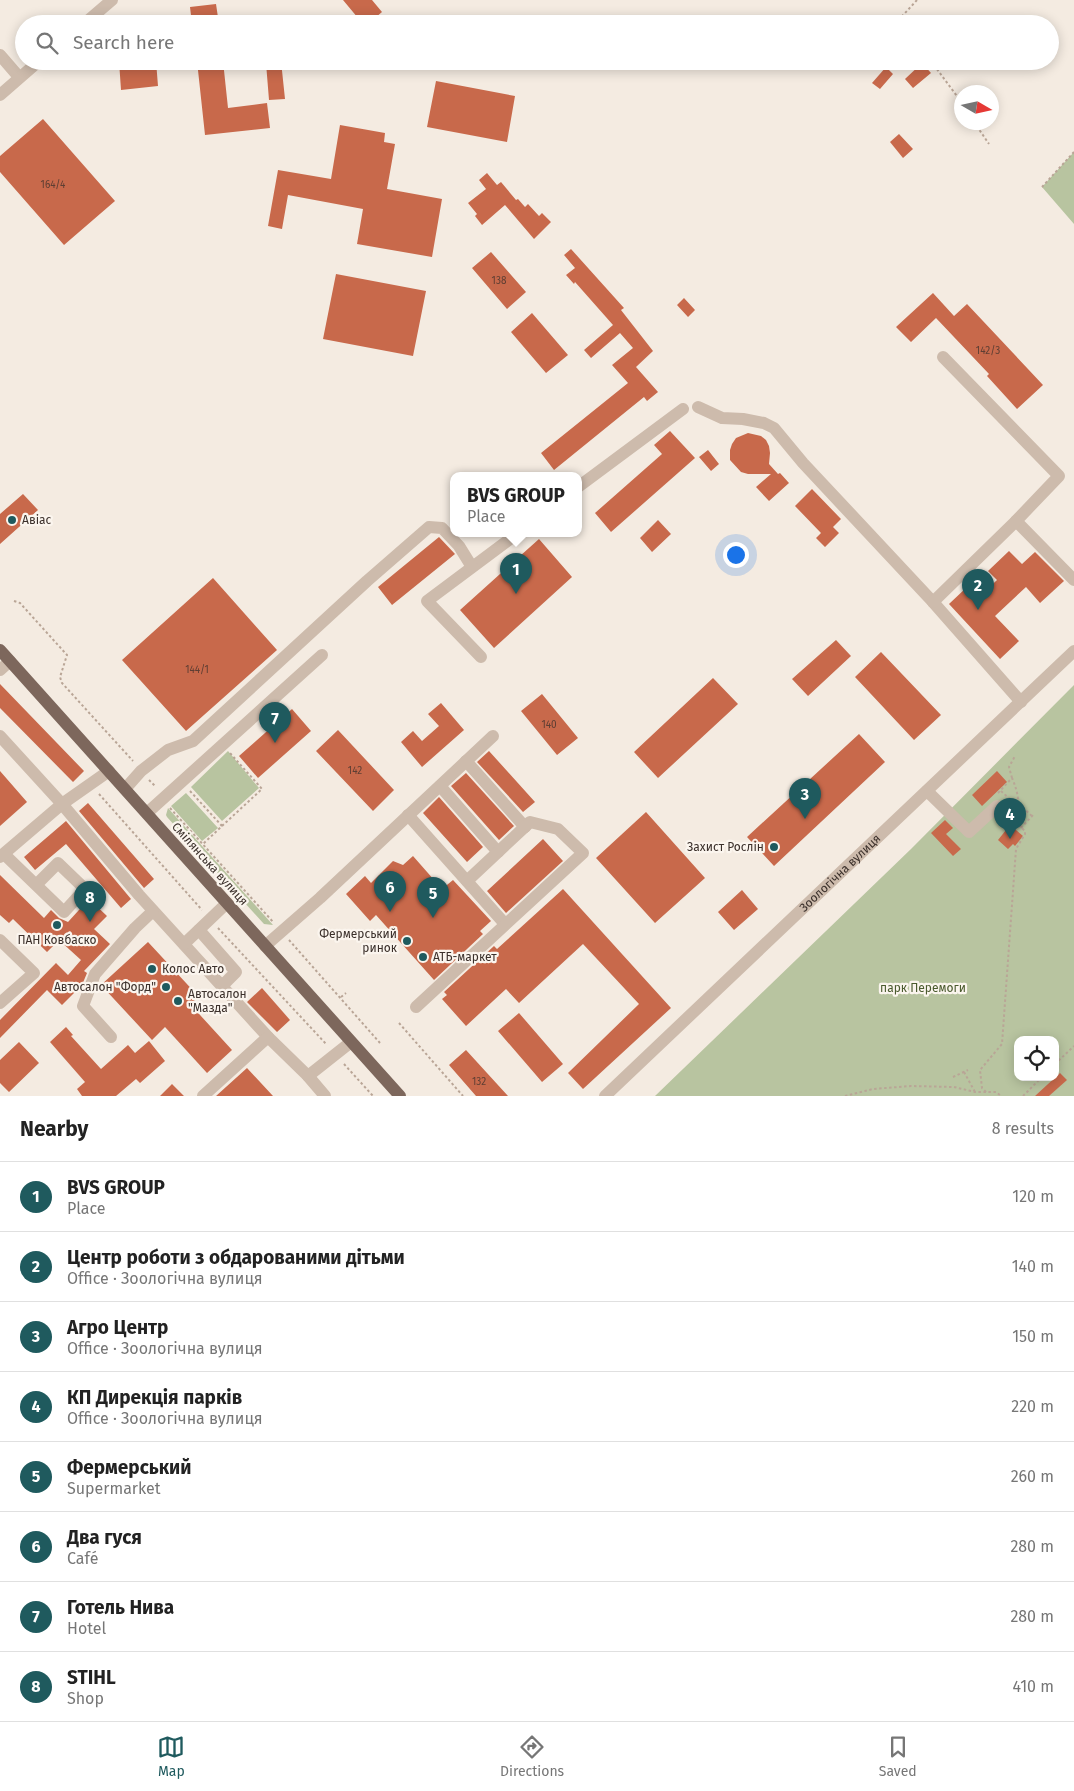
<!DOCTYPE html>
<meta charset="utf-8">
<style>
body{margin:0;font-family:"Fira Sans",sans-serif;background:#f6f6f6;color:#222}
.controls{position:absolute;right:15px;bottom:15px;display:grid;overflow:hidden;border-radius:10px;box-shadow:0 2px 12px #0003}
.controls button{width:45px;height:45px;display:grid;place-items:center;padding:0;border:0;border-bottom:1px solid #e0e0e0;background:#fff;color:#222;font:25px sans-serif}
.compass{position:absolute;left:954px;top:85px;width:45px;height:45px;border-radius:50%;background:#fff;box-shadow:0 2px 12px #0003;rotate:99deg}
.you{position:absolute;left:735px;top:554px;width:18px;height:18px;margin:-12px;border:4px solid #fff;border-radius:50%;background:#1a73e8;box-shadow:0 0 0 8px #1a73e833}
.badge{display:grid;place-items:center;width:32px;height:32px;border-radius:50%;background:#1f5a5e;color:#fff;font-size:16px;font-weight:700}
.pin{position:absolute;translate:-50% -41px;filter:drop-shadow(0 1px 2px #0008)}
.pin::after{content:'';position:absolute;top:26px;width:18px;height:15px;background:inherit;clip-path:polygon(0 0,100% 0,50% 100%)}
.popup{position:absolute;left:450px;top:472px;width:132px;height:65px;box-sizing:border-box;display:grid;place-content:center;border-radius:10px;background:#fff;filter:drop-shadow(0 1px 4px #0005);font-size:16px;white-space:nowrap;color:#767676}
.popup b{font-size:19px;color:#222}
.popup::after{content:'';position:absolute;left:50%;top:100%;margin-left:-10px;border:10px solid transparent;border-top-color:#fff}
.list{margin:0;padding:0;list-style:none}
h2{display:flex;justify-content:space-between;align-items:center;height:65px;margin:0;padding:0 20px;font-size:21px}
h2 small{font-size:16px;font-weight:400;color:#767676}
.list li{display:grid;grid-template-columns:32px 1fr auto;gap:15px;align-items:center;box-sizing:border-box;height:70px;padding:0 20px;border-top:1px solid #e0e0e0}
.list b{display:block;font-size:19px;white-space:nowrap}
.list p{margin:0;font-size:16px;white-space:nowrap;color:#767676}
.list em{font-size:16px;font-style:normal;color:#767676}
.icon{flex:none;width:28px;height:28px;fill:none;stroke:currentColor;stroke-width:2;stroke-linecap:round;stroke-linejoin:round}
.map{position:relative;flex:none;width:1074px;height:1096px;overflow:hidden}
.search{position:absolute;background:#fff;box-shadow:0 2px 12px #0003;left:15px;right:15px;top:15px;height:55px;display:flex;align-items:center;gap:12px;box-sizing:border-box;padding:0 18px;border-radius:28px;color:#767676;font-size:19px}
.sheet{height:625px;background:#fff}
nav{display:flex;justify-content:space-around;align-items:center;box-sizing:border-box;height:70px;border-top:1px solid #e0e0e0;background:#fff;font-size:14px;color:#767676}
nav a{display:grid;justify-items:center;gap:2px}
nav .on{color:#1f5a5e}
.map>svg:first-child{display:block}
.green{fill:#b8c4a0;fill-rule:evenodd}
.building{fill:#c8694b}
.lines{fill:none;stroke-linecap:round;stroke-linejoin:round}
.path{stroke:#b9a596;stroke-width:2;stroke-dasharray:2.5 2.5;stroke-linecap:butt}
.minor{stroke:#cdbbac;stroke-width:12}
.major{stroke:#7d675c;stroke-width:12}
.poi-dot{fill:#1f5a5e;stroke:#fbf5ee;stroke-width:2}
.labels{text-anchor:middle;stroke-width:4.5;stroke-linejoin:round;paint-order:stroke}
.number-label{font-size:10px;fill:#5e3e33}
.poi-label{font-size:12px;fill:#3b302b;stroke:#fbf5ee;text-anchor:start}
.street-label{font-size:12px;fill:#3b302b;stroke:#fbf5ee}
.park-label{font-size:12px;fill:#4a5a2e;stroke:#fbf5ee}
</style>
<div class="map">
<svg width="1074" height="1096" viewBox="0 0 1074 1096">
<rect width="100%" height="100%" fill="#f4ebe1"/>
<!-- green -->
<path class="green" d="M1074,152V224L1042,187Z
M1074,685V1096H655L911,849ZM1018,1040H1055V1077H1018Z
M228,751L259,788L222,821L191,787Z
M186,793L218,828L202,841L171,806Z
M168,808L273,925L264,924L167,817L166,815Z"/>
<!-- building -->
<path class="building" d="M343,0H372L382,12L368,24H363Z
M216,4L219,24H192L190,7Z
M119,61H156L158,86L121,90Z
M197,61H223L228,108L267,103L270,128L205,135Z
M281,61L285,99L269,100L266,63Z
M922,63L931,73L913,88L905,79Z
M886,67L893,74L880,89L872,83Z
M436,81L515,96L507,142L427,127Z
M43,119L115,201L64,245L0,172V156Z
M340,125L385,133L384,142L395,144L387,189L442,199L432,257L357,244L363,209L288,195L282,229L268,226L278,170L331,179Z
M899,134L913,149L903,158L890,142Z
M487,173L497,185L501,182L516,200L518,199L525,207L528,204L539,216L542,213L551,222L534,239L505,205L482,225L475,216L477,214L468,203L486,189L479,180Z
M571,249L624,308L621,310L653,351L636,367L658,392L647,401L644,397L554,470L541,453L628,383L612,365L633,348L620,333L591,358L584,350L613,325L575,282L574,284L566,275L575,268L564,255Z
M491,252L526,292L507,309L472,268Z
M336,274L426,291L413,356L323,339Z
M933,293L954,316L967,304L1043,385L1017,409L987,376L989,374L936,318L911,342L896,327Z
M684,298L695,310L688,317L677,305Z
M532,313L568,355L546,373L511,332Z
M670,431L695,458L611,532L595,513L662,454L654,445Z
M748,433L761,436L766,440L769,446L770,453L769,464L778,474L780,473L789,483L769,501L756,487L771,474H748L741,472L730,460V450L732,444L736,438Z
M708,450L719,464L711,471L699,457Z
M812,489L841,519L833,527L839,533L825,547L816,538L821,533L795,506Z
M23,494L38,510L0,544V514Z
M658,520L671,534L652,552L640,538Z
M439,537L455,554L392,605L378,587Z
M539,539L572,577L494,648L460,610Z
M1009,551L1022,564L1035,552L1064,581L1040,603L1026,587L995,616L1019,641L1000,659L949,604L967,587L978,598L997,580L988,571Z
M213,578L277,650L186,731L122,660Z
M836,640L851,656L808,696L792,679Z
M881,652L941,715L914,740L855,677Z
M713,678L738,704L658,778L634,752Z
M0,684L84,771L73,782L0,708Z
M542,694L578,738L557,755L521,711Z
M441,703L464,730L422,767L401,742L413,731L422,741L439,726L428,714Z
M292,709L311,731L258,778L239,756Z
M338,730L394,790L373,811L316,751Z
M859,734L885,762L774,866L747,837Z
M489,751L535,802L523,812L477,762Z
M0,771L27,802L0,826Z
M997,771L1007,782L982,806L972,795Z
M466,773L514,826L499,840L451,786Z
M439,797L483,847L467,862L423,813Z
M88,803L154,879L144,888L79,811Z
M646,812L705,878L655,923L596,858Z
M945,820L953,828L946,834L961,849L953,856L931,833Z
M66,821L131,899L121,908L66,844L35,870L24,857Z
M1010,825L1023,836L1015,846L1013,844L1008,849L998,840Z
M543,839L563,861L506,913L487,891Z
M413,856L442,889L453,880L491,921L480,931L483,934L434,980L376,915L370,921L346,894L365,876L371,883L393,861L403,865Z
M0,875L44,918L51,910L59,918L68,922L89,899L107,916L94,929L110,944L84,971L87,973L82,985L62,1005L47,990L0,1038V1020L56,963L68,975L81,960L59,940L47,952L13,919L9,923L0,915Z
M563,889L671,1008L583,1089L568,1073L639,1004L583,944L519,1003L506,989L466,1026L442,999L447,995L444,992L494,946L497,949Z
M742,890L758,909L734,930L718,912Z
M148,942L199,997L190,1004L232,1050L207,1073L165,1027L152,1040L101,985Z
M262,988L290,1020L277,1032L247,1002Z
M519,1013L563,1064L542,1082L498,1031Z
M66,1027L73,1035L71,1036L101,1069L128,1045L135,1053L149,1041L165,1061L140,1083L136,1079L116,1096H82L77,1089L85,1082L50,1042Z
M19,1042L39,1063L9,1092L0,1083V1060Z
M466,1050L508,1096H476L449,1065Z
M247,1068L273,1096H216Z
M1060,1073L1067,1080L1049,1096H1035Z
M172,1084L184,1096H160Z"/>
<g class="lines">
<!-- path -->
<path class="path" d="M895,24L917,0
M931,61L962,103
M974,122L989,144
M1042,187L1074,152
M14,601L20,603L67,655L60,677L62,683L133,761
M1012,778L1009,767L1015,756
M149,780L156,787
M190,791L222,826L203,844
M1001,791L1013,802L1019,803
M998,793L1012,778C1019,794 1020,806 1017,823
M99,794L202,910
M1019,804L1032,816
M170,808L274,923
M222,826L262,789L230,753
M1021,828L1034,814
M218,928L327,1045
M289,940L380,1043
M341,997L346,993
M399,1023L463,1096
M344,1064L373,1096
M1055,1064L1074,1046
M964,1072L975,1092
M953,1077L968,1070
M986,1092L982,1088L980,1070L1002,1044L1016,849L1025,834V831L1006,814
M845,1096L873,1089L911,1086L954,1087L975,1092H996L1001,1096
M1023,1096L1042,1077"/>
<!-- minor -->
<g class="minor">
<path d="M84,24L112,0"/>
<path d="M0,55L19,77"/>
<path d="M0,95L39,61"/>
<path d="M943,357L1059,476L1016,521L1074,580"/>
<path d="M698,407L722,418L743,419L764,423L774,428L803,463L933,602L1021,702"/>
<path d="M578,487L683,409"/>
<path d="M933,602L1016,521"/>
<path d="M481,657L427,601L518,533"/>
<path d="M0,670L10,661"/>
<path d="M0,736L62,804L139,895L268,1037L308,1076L351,1042"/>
<path d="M466,761L525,827"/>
<path d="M440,786L498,852"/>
<path d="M125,789L141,771L168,750L193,741L367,581L429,527L442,528L459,546L472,567"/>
<path d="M927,791L969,832L997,806"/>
<path d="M147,813L322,655"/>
<path d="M408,815L505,924"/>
<path d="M4,854L64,912L85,889L58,863L36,885"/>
<path d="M0,857L62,804L109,771"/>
<path d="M199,930L236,972L222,986"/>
<path d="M0,940L34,973L0,1003"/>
<path d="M184,944L227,903"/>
<path d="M265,946L320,898L493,736"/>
<path d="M416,1007L583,853L558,829L530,822L467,881"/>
<path d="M111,1037L83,1006L95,974L135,928L153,911"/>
<path d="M308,1076L325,1096"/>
<path d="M203,1096L268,1037"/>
<path id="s1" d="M605,1096L1074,651"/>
</g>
<!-- major -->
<path class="major" d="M0,650L400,1096"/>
</g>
<!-- markers -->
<g class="poi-dot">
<circle cx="12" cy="520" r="5"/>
<circle cx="774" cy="847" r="5"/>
<circle cx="57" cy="925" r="5"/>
<circle cx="407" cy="941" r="5"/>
<circle cx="423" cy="957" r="5"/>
<circle cx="152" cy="969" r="5"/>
<circle cx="166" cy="987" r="5"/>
<circle cx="178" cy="1001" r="5"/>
</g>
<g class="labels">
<!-- number labels -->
<g class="number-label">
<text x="53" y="188">164/4</text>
<text x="499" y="284">138</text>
<text x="988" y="354">142/3</text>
<text x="197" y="673">144/1</text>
<text x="549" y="728">140</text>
<text x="355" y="774">142</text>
<text x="479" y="1085">132</text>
</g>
<!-- poi labels -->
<g class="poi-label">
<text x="22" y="524">Авіас</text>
<text x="764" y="851" text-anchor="end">Захист Рослін</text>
<text x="397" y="938" text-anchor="end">Фермерський<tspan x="397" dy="14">ринок</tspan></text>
<text x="57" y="944" text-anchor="middle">ПАН Ковбаско</text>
<text x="433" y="961">АТБ-маркет</text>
<text x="162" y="973">Колос Авто</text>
<text x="156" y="991" text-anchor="end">Автосалон "Форд"</text>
<text x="188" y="998">Автосалон<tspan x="188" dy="14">"Мазда"</tspan></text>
</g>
<!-- street labels -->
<g class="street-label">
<text transform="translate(210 864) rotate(48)" y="4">Смілянська вулиця</text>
<text dy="4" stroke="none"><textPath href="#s1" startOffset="324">Зоологічна вулиця</textPath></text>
</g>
<!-- park labels -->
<g class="park-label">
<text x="923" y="992">парк Перемоги</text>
</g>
</g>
</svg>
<div class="controls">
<button><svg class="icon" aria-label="locate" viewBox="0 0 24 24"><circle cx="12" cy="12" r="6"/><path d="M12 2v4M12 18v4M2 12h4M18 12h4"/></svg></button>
</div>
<svg class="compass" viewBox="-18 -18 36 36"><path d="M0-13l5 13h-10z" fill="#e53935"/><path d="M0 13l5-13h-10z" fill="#767676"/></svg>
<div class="you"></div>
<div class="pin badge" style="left:516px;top:594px">1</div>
<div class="popup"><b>BVS GROUP</b>Place</div>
<div class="pin badge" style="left:978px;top:610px">2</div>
<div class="pin badge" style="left:805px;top:819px">3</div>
<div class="pin badge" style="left:1010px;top:839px">4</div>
<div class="pin badge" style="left:433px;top:918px">5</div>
<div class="pin badge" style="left:390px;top:912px">6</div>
<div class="pin badge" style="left:275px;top:743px">7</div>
<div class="pin badge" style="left:90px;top:922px">8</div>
<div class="search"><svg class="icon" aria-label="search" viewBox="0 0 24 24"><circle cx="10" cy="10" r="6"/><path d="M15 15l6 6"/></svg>Search here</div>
</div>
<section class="sheet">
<h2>Nearby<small>8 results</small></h2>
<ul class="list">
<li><span class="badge">1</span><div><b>BVS GROUP</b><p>Place</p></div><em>120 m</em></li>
<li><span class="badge">2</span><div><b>Центр роботи з обдарованими дітьми</b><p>Office · Зоологічна вулиця</p></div><em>140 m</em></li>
<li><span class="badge">3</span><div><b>Агро Центр</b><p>Office · Зоологічна вулиця</p></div><em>150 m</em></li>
<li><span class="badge">4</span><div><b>КП Дирекція парків</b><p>Office · Зоологічна вулиця</p></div><em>220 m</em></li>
<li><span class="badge">5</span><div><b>Фермерський</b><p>Supermarket</p></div><em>260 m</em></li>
<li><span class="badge">6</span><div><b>Два гуся</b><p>Café</p></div><em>280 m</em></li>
<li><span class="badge">7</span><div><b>Готель Нива</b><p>Hotel</p></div><em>280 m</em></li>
<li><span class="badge">8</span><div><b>STIHL</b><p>Shop</p></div><em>410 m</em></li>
</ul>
</section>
<nav>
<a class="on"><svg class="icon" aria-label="map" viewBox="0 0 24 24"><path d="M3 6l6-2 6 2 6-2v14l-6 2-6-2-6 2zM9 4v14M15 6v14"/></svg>Map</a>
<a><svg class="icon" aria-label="directions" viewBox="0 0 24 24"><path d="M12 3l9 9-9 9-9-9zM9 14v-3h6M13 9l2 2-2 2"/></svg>Directions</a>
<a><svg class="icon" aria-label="saved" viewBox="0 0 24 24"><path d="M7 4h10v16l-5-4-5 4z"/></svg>Saved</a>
</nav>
